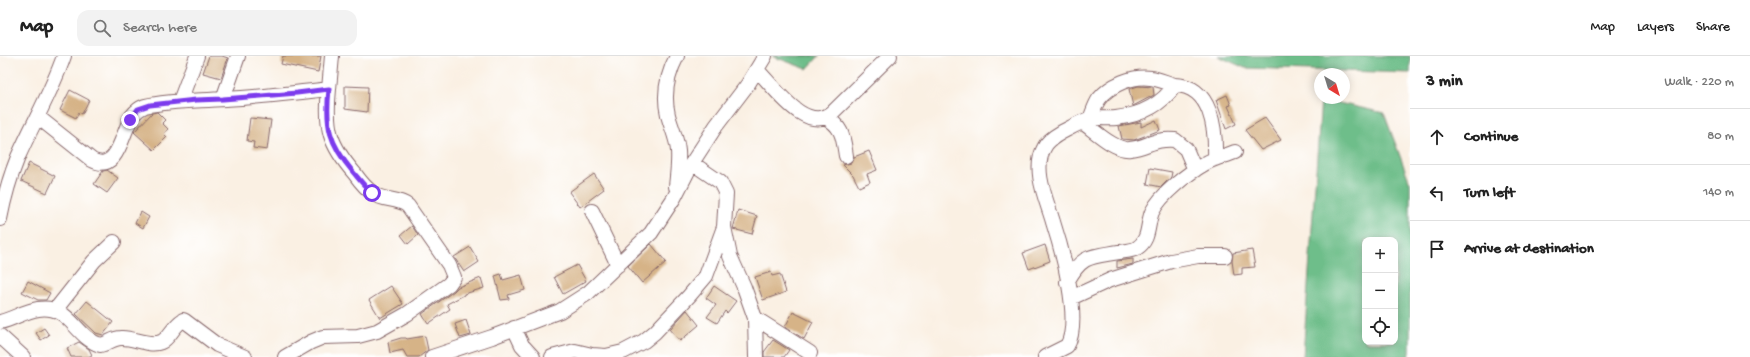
<!DOCTYPE html>
<meta charset="utf-8">
<style>
body{margin:0;font-family:"Gochi Hand",sans-serif;background:#f2f2f2;color:#222}
.controls{position:absolute;right:12px;bottom:12px;display:grid;overflow:hidden;border-radius:8px;box-shadow:0 2px 10px #0003}
.controls button{width:36px;height:36px;display:grid;place-items:center;padding:0;border:0;border-bottom:1px solid #e0e0e0;background:#fff;color:#222;font:20px sans-serif}
.compass{position:absolute;left:1314px;top:12px;width:36px;height:36px;border-radius:50%;background:#fff;box-shadow:0 2px 10px #0003;rotate:142deg}
.stop{position:absolute;width:12px;height:12px;margin:-9px;border:3px solid #7c3aed;border-radius:50%;background:#fff}
.stop.end{background:#7c3aed;border-color:#fff;box-shadow:0 1px 4px #0008}
.list{margin:0;padding:0;list-style:none}
h2{display:flex;justify-content:space-between;align-items:center;height:52px;margin:0;padding:0 16px;font-size:17px}
h2 small{font-size:13px;font-weight:400;color:#767676}
.list li{display:grid;grid-template-columns:26px 1fr auto;gap:12px;align-items:center;box-sizing:border-box;height:56px;padding:0 16px;border-top:1px solid #e0e0e0}
.list b{display:block;font-size:15px;white-space:nowrap}
.list em{font-size:13px;font-style:normal;color:#767676}
.icon{flex:none;width:22px;height:22px;fill:none;stroke:currentColor;stroke-width:2;stroke-linecap:round;stroke-linejoin:round}
.map{position:relative;flex:none;width:1410px;height:301px;overflow:hidden}
header{display:flex;align-items:center;gap:24px;box-sizing:border-box;height:56px;padding:0 20px;background:#fff;border-bottom:1px solid #e0e0e0}
header strong{font-size:19px}
nav{display:flex;gap:22px;margin-inline-start:auto;font-size:14px}
.search{width:280px;height:36px;background:#f2f2f2;display:flex;align-items:center;gap:10px;box-sizing:border-box;padding:0 14px;border-radius:12px;color:#767676;font-size:15px}
main{display:flex}
aside{flex:1;background:#fff}
.map>svg:first-child{display:block}
.forest{fill:#6ebe8a;stroke:#5c6e5a;fill-rule:evenodd}
.building{fill:#d6b387}
.lines{fill:none;stroke-linecap:round;stroke-linejoin:round}
.minor-casing{stroke:#88686b;stroke-width:16}
.minor{stroke:#fff;stroke-width:14}
.route{stroke:#7c3aed;stroke-width:5}
</style>
<header>
<strong>Map</strong>
<div class="search"><svg class="icon" aria-label="search" viewBox="0 0 24 24"><circle cx="10" cy="10" r="6"/><path d="M15 15l6 6"/></svg>Search here</div>
<nav><a>Map</a><a>Layers</a><a>Share</a></nav>
</header>
<main>
<div class="map">
<svg width="1410" height="301" viewBox="0 0 1410 301">
<rect width="100%" height="100%" fill="#fff"/>
<filter id="ink" filterUnits="userSpaceOnUse"><feTurbulence type="fractalNoise" baseFrequency=".025" numOctaves="2"/><feDisplacementMap in="SourceGraphic" scale="8" xChannelSelector="R" yChannelSelector="G"/><feConvolveMatrix kernelMatrix="1 2 1 2 8 2 1 2 1" color-interpolation-filters="sRGB"/></filter>
<filter id="wash" filterUnits="userSpaceOnUse"><feTurbulence type="fractalNoise" baseFrequency=".012" numOctaves="4" result="noise"/><feDisplacementMap in="SourceGraphic" scale="16" xChannelSelector="R" yChannelSelector="G"/><feGaussianBlur stdDeviation="0.9" result="paint"/><feColorMatrix in="noise" values="0 0 0 0 0 0 0 0 0 0 0 0 0 0 0 0 0 1.4 0 .05"/><feComposite in="paint" operator="in"/></filter>
<g filter="url(#wash)">
<rect width="100%" height="100%" fill="#faf0e3"/>
<!-- forest -->
<path class="forest" d="M772,0H819L807,13Z
M1218,0H1410V17L1245,12Z
M1321,43L1384,57L1410,127V297L1408,301H1303ZM1365,184H1395V286H1365Z"/>
<g id="blocks">
<!-- building -->
<path class="building" d="M209,0H222L228,2L221,22L203,17Z
M283,0H321L318,16L281,8Z
M345,30L368,31L367,56L345,53Z
M1138,30L1153,31L1154,39L1133,50L1129,33Z
M70,34L89,44L82,58L79,56L76,62L60,54Z
M1227,39L1231,49L1228,50L1236,68L1226,73L1216,44Z
M157,56L165,64L162,67L168,73L164,78L167,81L154,94L134,76L152,57Z
M250,62L271,64L267,94L253,92L254,86L247,85Z
M1265,62L1281,84L1261,94L1245,74Z
M1156,64L1160,74L1134,84L1122,83L1119,70L1141,66V71Z
M869,95L877,114L867,118L870,126L859,131L853,119L843,109L851,107L854,101Z
M29,107L55,120L47,137L21,125Z
M1150,112L1172,116L1171,121L1161,131L1147,128Z
M107,114L118,122L107,137L94,128L103,115Z
M594,118L604,133L580,151L569,136Z
M738,154L757,160L752,178L733,173Z
M141,156L149,161L143,172L135,167Z
M412,170L418,179L408,188L401,179Z
M651,188L666,206L642,227L628,210Z
M1045,189L1050,205L1029,213L1023,197Z
M470,191L479,206L464,216L454,201Z
M1252,194L1255,211L1242,212V218L1234,219L1232,205L1233,197Z
M1133,203V208L1117,212V205Z
M577,209L586,225L563,238L554,221Z
M771,216L772,220L780,218L786,236L763,244L755,221Z
M501,218L503,224L521,219L525,234L508,239L509,243L501,244L495,220Z
M481,222L484,232L464,238V239L447,248L450,253L428,268L422,258L454,235L458,231Z
M28,225L50,237L46,244H38L22,236Z
M391,230L403,248L380,262L369,244Z
M714,230L736,245L727,257L725,255L717,267L707,261L716,249L706,242Z
M87,245L113,266L103,279L96,277L76,258Z
M687,254L699,269L680,285L670,273Z
M793,256L813,266L804,283L785,271Z
M466,264L471,279L460,282L455,268Z
M44,272L49,279L41,284L36,277Z
M425,280L428,294L419,301H407L403,294L390,297L388,286L401,282H406L407,283Z
M773,284L789,294L784,301H764V296Z
M79,286L89,293L92,299L88,301H71L67,292Z"/>
</g>
</g>
<g filter="url(#ink)">
<use href="#blocks" fill-opacity="0" stroke="#88686b" stroke-width="1"/>
<g class="lines">
<!-- minor casing -->
<g class="minor-casing">
<path id="minor" d="M757,14C774,30 806,80 833,56L890,0
M329,33L332,0
M223,43L238,0
M180,45L197,0
M38,61L92,104C119,118 122,74 133,59C136,55 140,52 145,50C172,44 198,45 225,43C260,41 294,37 329,33C325,72 329,88 355,118C360,125 366,133 374,138C384,145 399,142 408,150L449,209L454,221L449,228L407,258L377,275L358,280L323,281L311,286L285,301
M825,61C843,71 843,81 846,100
M1090,63C1093,56 1095,49 1099,43C1110,29 1133,19 1151,22C1159,23 1167,27 1175,29
M1082,66C1094,74 1115,95 1130,93C1148,91 1154,82 1175,84L1186,93L1195,114
M692,107L720,126L726,138L724,171L730,200L744,231L755,262L756,301
M676,131C677,119 679,107 678,95C677,82 671,71 668,59C663,38 667,19 677,0
M592,155L618,209
M0,163C4,142 10,121 18,101C33,67 52,35 64,0
M1067,226C1082,198 1091,201 1119,196C1125,195 1132,195 1137,192C1150,184 1147,168 1152,156C1161,138 1188,117 1206,107C1215,102 1225,100 1235,96
M1071,242L1110,224L1171,205L1198,200H1225
M56,253L94,205L114,186
M755,262L810,297
M0,266C13,263 25,255 38,253C70,248 74,280 100,289C108,288 113,282 121,282C133,281 149,291 161,286C169,283 173,270 183,264L185,265L217,289L245,301
M514,272L522,289L533,301
M0,280L23,301
M432,301L492,281L560,255L588,237L651,177L674,142L692,107L716,70L748,28L765,0
M552,301L575,295L592,299L606,300L623,296L644,285L655,276L689,240L706,220L724,171
M1045,301L1067,290C1082,264 1062,194 1053,166C1047,145 1032,114 1044,92C1047,85 1055,80 1062,76C1070,72 1080,66 1089,63C1098,61 1108,63 1116,62C1141,59 1161,50 1175,29C1212,30 1216,74 1215,103"/>
</g>
<!-- minor -->
<use href="#minor" class="minor"/>
</g>
</g>
<g class="lines" filter="url(#ink)">
<!-- route -->
<path class="route" d="M130,64L138,53L150,49L196,44L223,43L297,37L329,33C325,70 329,87 353,116C359,123 365,131 372,137"/>
</g>
</svg>
<div class="controls">
<button>+</button>
<button>−</button>
<button><svg class="icon" aria-label="locate" viewBox="0 0 24 24"><circle cx="12" cy="12" r="6"/><path d="M12 2v4M12 18v4M2 12h4M18 12h4"/></svg></button>
</div>
<svg class="compass" viewBox="-18 -18 36 36"><path d="M0-13l5 13h-10z" fill="#e53935"/><path d="M0 13l5-13h-10z" fill="#767676"/></svg>
<div class="stop" style="left:372px;top:137px"></div>
<div class="stop end" style="left:130px;top:64px"></div>
</div>
<aside>
<h2>3 min<small>Walk · 220 m</small></h2>
<ul class="list">
<li><svg class="icon" aria-label="ahead" viewBox="0 0 24 24"><path d="M12 20V5M6 11l6-6 6 6"/></svg><div><b>Continue</b></div><em>80 m</em></li>
<li><svg class="icon" aria-label="left" viewBox="0 0 24 24"><path d="M17 20v-9H6M10 6l-5 5 5 5"/></svg><div><b>Turn left</b></div><em>140 m</em></li>
<li><svg class="icon" aria-label="arrive" viewBox="0 0 24 24"><path d="M6 21V4h12l-3 4 3 4H6"/></svg><div><b>Arrive at destination</b></div></li>
</ul>
</aside>
</main>
